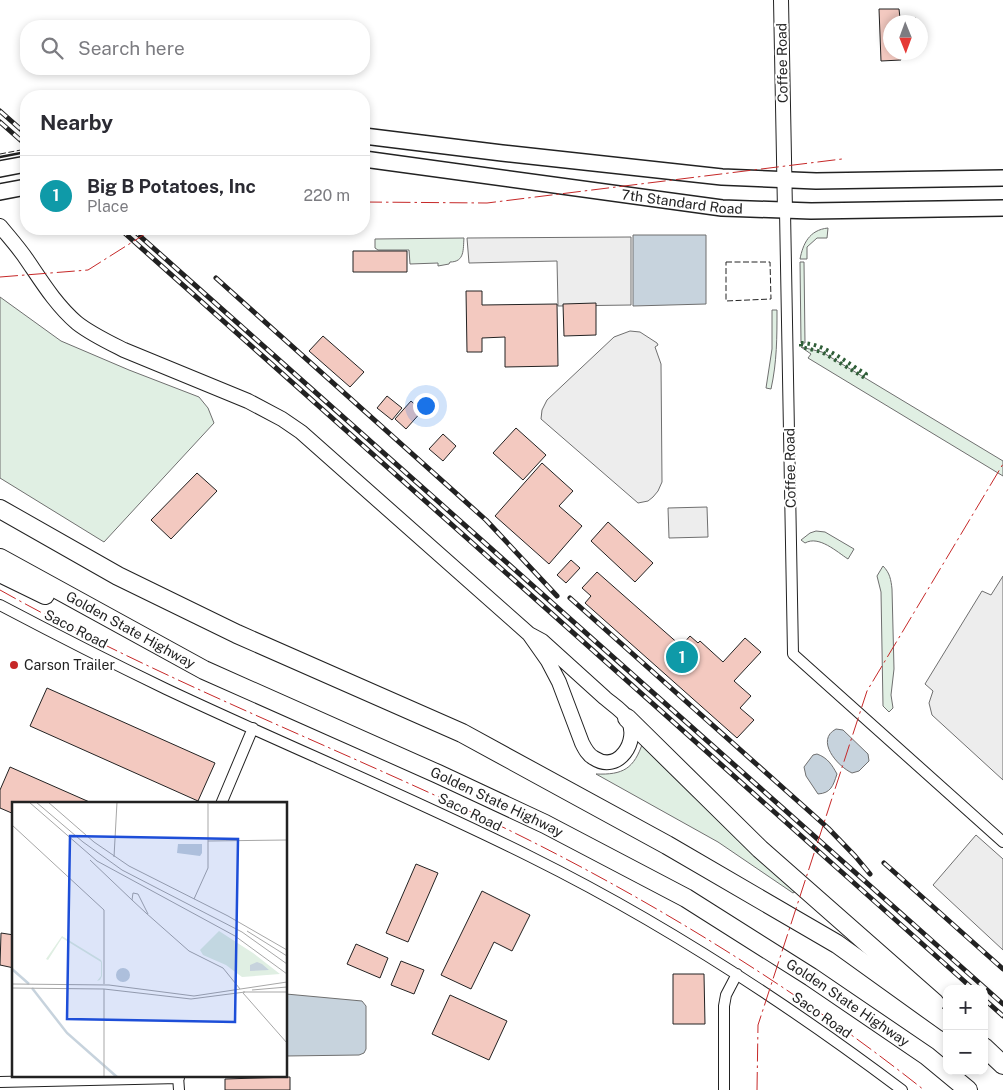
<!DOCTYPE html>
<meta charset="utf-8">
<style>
body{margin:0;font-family:"Public Sans",sans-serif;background:#f2f2f3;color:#2b2b33}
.controls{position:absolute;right:15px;bottom:15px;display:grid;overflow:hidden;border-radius:10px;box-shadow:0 2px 8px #0003}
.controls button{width:45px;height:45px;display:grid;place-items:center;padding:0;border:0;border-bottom:1px solid #e1e1e2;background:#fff;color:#2b2b33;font:25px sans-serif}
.compass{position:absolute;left:883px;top:15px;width:45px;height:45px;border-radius:50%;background:#fff;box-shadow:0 2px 8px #0003;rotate:179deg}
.you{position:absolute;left:425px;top:405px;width:18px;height:18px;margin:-12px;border:4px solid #fff;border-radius:50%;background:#1a73e8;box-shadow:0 0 0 8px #1a73e833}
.badge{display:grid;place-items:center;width:32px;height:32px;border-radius:50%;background:#7c3aed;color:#fff;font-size:16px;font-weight:700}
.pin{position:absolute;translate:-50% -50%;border:2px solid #fff;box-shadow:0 1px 5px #0006}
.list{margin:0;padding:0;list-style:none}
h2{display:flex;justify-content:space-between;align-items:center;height:65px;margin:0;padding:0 20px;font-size:21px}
h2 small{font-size:16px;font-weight:400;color:#7c7c81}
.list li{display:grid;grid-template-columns:32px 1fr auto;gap:15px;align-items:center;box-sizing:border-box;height:80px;padding:0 20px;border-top:1px solid #e1e1e2}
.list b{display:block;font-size:19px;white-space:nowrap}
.list p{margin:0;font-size:16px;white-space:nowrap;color:#7c7c81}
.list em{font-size:16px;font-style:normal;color:#7c7c81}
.icon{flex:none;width:28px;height:28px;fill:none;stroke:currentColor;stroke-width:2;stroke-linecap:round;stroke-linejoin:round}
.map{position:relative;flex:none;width:1003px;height:1090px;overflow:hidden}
.search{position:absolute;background:#fff;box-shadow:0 2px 8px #0003;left:20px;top:20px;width:350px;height:55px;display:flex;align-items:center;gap:12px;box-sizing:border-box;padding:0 18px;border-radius:20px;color:#7c7c81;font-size:19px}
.panel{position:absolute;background:#fff;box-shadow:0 2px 8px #0003;left:20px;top:90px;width:350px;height:145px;border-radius:20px}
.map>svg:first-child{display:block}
.green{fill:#e0efe3;stroke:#6f6f6f}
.parking{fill:#ededed;stroke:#6f6f6f}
.water{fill:#c7d3dd;stroke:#6f6f6f}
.building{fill:#f3c9c0;stroke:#222}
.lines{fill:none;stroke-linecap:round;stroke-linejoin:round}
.minor-casing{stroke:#222;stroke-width:12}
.secondary-casing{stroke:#222;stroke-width:16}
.primary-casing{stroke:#222;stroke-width:18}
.motorway-casing{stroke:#222;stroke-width:20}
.minor{stroke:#fff;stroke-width:10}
.secondary{stroke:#fff;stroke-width:14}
.primary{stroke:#fff;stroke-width:15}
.motorway{stroke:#fff;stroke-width:18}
.rail-casing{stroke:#222;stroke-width:5}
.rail{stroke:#fff;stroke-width:3;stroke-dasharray:9;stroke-linecap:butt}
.hedge{stroke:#2f5e38;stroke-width:4;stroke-dasharray:2.5 4;stroke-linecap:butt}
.fence{stroke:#222;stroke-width:1;stroke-dasharray:6 2.5;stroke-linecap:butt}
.wall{stroke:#222;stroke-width:2.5}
.power{stroke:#c62828;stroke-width:1;stroke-dasharray:18 4 2.5 4;stroke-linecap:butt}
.poi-dot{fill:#c62828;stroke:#fff;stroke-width:2}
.labels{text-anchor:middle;stroke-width:4;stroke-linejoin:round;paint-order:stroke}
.street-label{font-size:14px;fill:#222;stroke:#fff}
.poi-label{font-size:14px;fill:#222;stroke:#fff;text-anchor:start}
.inset-river{fill:none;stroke:#c7d3dd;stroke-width:2.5}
.inset-road{fill:none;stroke:#a7a7a7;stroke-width:1}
.view{fill:#1d4ed8;fill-opacity:0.15;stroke:#1d4ed8;stroke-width:2.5}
.inset-edge{fill:none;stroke:#222;stroke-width:2.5}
</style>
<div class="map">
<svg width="1003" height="1090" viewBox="0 0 1003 1090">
<rect width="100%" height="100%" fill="#fff"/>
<!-- green -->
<path class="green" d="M828,228L827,238H817L807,247V259H800C803,244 809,230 828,228Z
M464,238C463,249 465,262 450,262L449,264L438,266V263L410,264L409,250H378L375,248V239Z
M800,262H804L805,343H801Z
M0,297L61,341L129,370L199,397L208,408L214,423L104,542L0,478Z
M772,310H777C777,337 777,362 771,389L766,388L772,349Z
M801,347L822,352L1003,461V476L808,358L811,354Z
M816,531L825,532L854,549L848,559C837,552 819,535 805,543L801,540L810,533Z
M883,566C890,573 891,580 892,589L894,669L891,695L893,708L889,712L883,706L881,592L877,576Z
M643,742L796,891L793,893L718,842L596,774C623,775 634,769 643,742Z"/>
<!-- parking -->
<path class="parking" d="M631,237V305L558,306L557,261L469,263L467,238Z
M630,331L640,332L657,343L658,345L655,347L661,364L662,482L658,491L653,497L648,501L638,503L541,419L542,410L547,400L614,337Z
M707,507L708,537L669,538L668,508Z
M1003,576V780L932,715L929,703L933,691L925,684L982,591L991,595Z
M976,835L1003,859V950L933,885Z"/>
<!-- water -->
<path class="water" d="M633,235H706V304L633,306Z
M836,729L843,730L868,754L869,761L859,771L852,773C837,766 815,740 836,729Z
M817,754C828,758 832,765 837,774C833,786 831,793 818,794L806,776L804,767L813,755Z
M286,994L362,1001L366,1006V1049L364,1053L359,1055L286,1056Z"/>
<!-- building -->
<path class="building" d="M879,9H899L900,18H916V22H890V52H900L901,60L881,61Z
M353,251H407V272H353Z
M466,291H482V305L557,304L558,366L505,367V337L482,338V352H467Z
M596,303V335L564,336L563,304Z
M323,336L364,372L350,387L309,351Z
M387,396L402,408L392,420L377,408Z
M411,401L422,411L406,429L395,419Z
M516,428L546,455L523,480L493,453Z
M443,434L456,446L443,461L429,449Z
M542,463L573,491L559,506L582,526L549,564L495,516Z
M197,473L217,491L171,539L151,520Z
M608,522L653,563L635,582L591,541Z
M571,560L580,568L566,583L557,575Z
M597,572L681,646L690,636L698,643L700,641L723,662L745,638L761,652L734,681L751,696L740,708L754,720L737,738L585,603L591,596L582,588Z
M47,688L215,763L198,801L30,726Z
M10,767L94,804H14V814L0,808V790Z
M416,864L438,873L408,942L386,933Z
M482,891L530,915L512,951L494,942L471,989L441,975Z
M1,933L14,935V968L0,965Z
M356,944L388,958L380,978L347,964Z
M401,961L424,970L414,994L391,985Z
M673,974H704L705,1024H673Z
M450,995L507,1021L489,1060L432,1034Z
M290,1077V1090H225V1079Z"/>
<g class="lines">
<!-- minor casing -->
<g class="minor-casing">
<path id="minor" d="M785,211L793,654L1003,842
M0,605C55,634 110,662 166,689C287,746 411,797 531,857C662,922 785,1002 902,1090
M221,804L253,728
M178,1076L179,1090
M0,1082L179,1078
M724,1090V1006L726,995L737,974"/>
</g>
<!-- secondary casing -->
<g class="secondary-casing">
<path id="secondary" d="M781,0L785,211
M0,226C9,237 19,248 27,260C42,282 56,305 77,323C91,334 108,342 124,350L248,401L282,419L301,432L529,634L542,641C563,660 584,679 605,698C612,704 623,711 628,719C640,741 618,774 594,758C588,755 585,749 582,743L559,682L548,661L529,634"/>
</g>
<!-- primary casing -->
<g class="primary-casing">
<g id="primary">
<path d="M364,136L502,153L722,177L816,181L1003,178"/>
<path id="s1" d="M364,159L722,208L811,211L1003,208"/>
<path d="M0,169L26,164"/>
<path d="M0,192L26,187"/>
</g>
</g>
<!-- motorway casing -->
<g class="motorway-casing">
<g id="motorway">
<path d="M0,509L118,576L237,634L462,733L667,845L837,944L947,1023"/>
<path id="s2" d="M0,558L204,670L438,774L545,824L686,898L811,977L927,1056L968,1090"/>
<path d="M0,573L45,595"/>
<path d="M627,718L760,849L935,1003"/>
<path d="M984,1047L1003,1065"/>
</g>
</g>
<!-- minor -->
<use href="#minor" class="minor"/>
<!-- secondary -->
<use href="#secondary" class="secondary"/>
<!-- primary -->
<use href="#primary" class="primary"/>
<!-- motorway -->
<use href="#motorway" class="motorway"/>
<!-- rail casing -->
<g class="rail-casing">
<path id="rail" d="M0,111L26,134
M0,122L26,145
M120,229L973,989
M132,229L1003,1004
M216,278L486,520L557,596
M570,598L828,828L855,856L870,874
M884,863L1003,969
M984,999L1003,1016"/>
</g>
<!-- rail -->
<use href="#rail" class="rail"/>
<!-- hedge -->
<path class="hedge" d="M801,343C824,343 847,363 866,374L865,378L822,352L801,347Z"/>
<!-- fence -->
<path class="fence" d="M0,154L26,149
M726,262H770L771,299L726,301Z"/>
<!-- wall -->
<path class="wall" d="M0,157L26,152
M26,220V219"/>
<!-- power -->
<path class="power" d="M364,202L487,203L842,159
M0,277L88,270L153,229
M0,590C157,678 326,743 488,820C639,892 793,986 924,1090
M757,1090L758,1025L867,691L1003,464"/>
</g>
<!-- markers -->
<circle class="poi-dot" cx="14" cy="665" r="5"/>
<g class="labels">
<!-- street labels -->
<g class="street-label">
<text transform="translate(782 63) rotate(-91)" y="5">Coffee Road</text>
<text dy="5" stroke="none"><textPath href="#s1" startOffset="321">7th Standard Road</textPath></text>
<text transform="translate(790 468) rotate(-91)" y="5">Coffee Road</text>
<text transform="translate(76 629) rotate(27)" y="5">Saco Road</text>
<text dy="5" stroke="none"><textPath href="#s2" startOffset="149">Golden State Highway</textPath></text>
<text dy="5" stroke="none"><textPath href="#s2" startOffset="554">Golden State Highway</textPath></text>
<text transform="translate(470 812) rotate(26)" y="5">Saco Road</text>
<text dy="5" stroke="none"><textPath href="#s2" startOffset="959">Golden State Highway</textPath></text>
<text transform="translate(822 1015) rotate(35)" y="5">Saco Road</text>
</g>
<!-- poi labels -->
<g class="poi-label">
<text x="24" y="670">Carson Trailer</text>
</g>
</g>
<!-- overview -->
<g transform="translate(12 802)">
<rect width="275" height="275" fill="#fff"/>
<path d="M207,129L241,151L268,172L230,175L214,163L191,153L188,148ZM50,134L89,158L90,160V174L88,178L85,179L89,174V160L50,136L36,158L34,157Z" fill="#e0efe3"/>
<path d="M166,42H190V51L188,54L165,51ZM245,160L250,162L257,168L238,169V163ZM104 173a7 7 0 1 1 14 0a7 7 0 1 1-14 0Z" fill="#c7d3dd"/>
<path class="inset-river" d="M0,167L17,182M20,186L55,231L105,275"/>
<path class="inset-road" d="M17,0L85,59L223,134L275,172M24,0L71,40L110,68L230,130L275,162M36,0L82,40L117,64L216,114L275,148M197,1H275M0,23L92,108V182M196,39L275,38M102,55L105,0M78,58L120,98M182,97L196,66V0M136,112L126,92L121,91L120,98L134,111L177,149L211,166L228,187M235,129L275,154M0,182L97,183L182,194L275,180M0,186L92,187L179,197L233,190M240,188L275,185M231,190H275M231,191L275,241M92,275V187"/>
<path class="view" d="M58,34L226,37L223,220L55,217Z"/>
<rect width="275" height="275" class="inset-edge"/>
</g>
</svg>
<div class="controls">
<button>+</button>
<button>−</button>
</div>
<svg class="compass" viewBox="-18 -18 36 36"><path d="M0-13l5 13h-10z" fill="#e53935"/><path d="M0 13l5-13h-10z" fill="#7c7c81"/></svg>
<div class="you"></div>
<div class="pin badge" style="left:682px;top:657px;background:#0f9aa8">1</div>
<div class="search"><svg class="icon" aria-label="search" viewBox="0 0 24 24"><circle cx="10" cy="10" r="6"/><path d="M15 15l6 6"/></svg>Search here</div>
<section class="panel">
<h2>Nearby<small></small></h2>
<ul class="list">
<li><span class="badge" style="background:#0f9aa8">1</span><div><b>Big B Potatoes, Inc</b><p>Place</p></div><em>220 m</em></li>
</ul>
</section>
</div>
